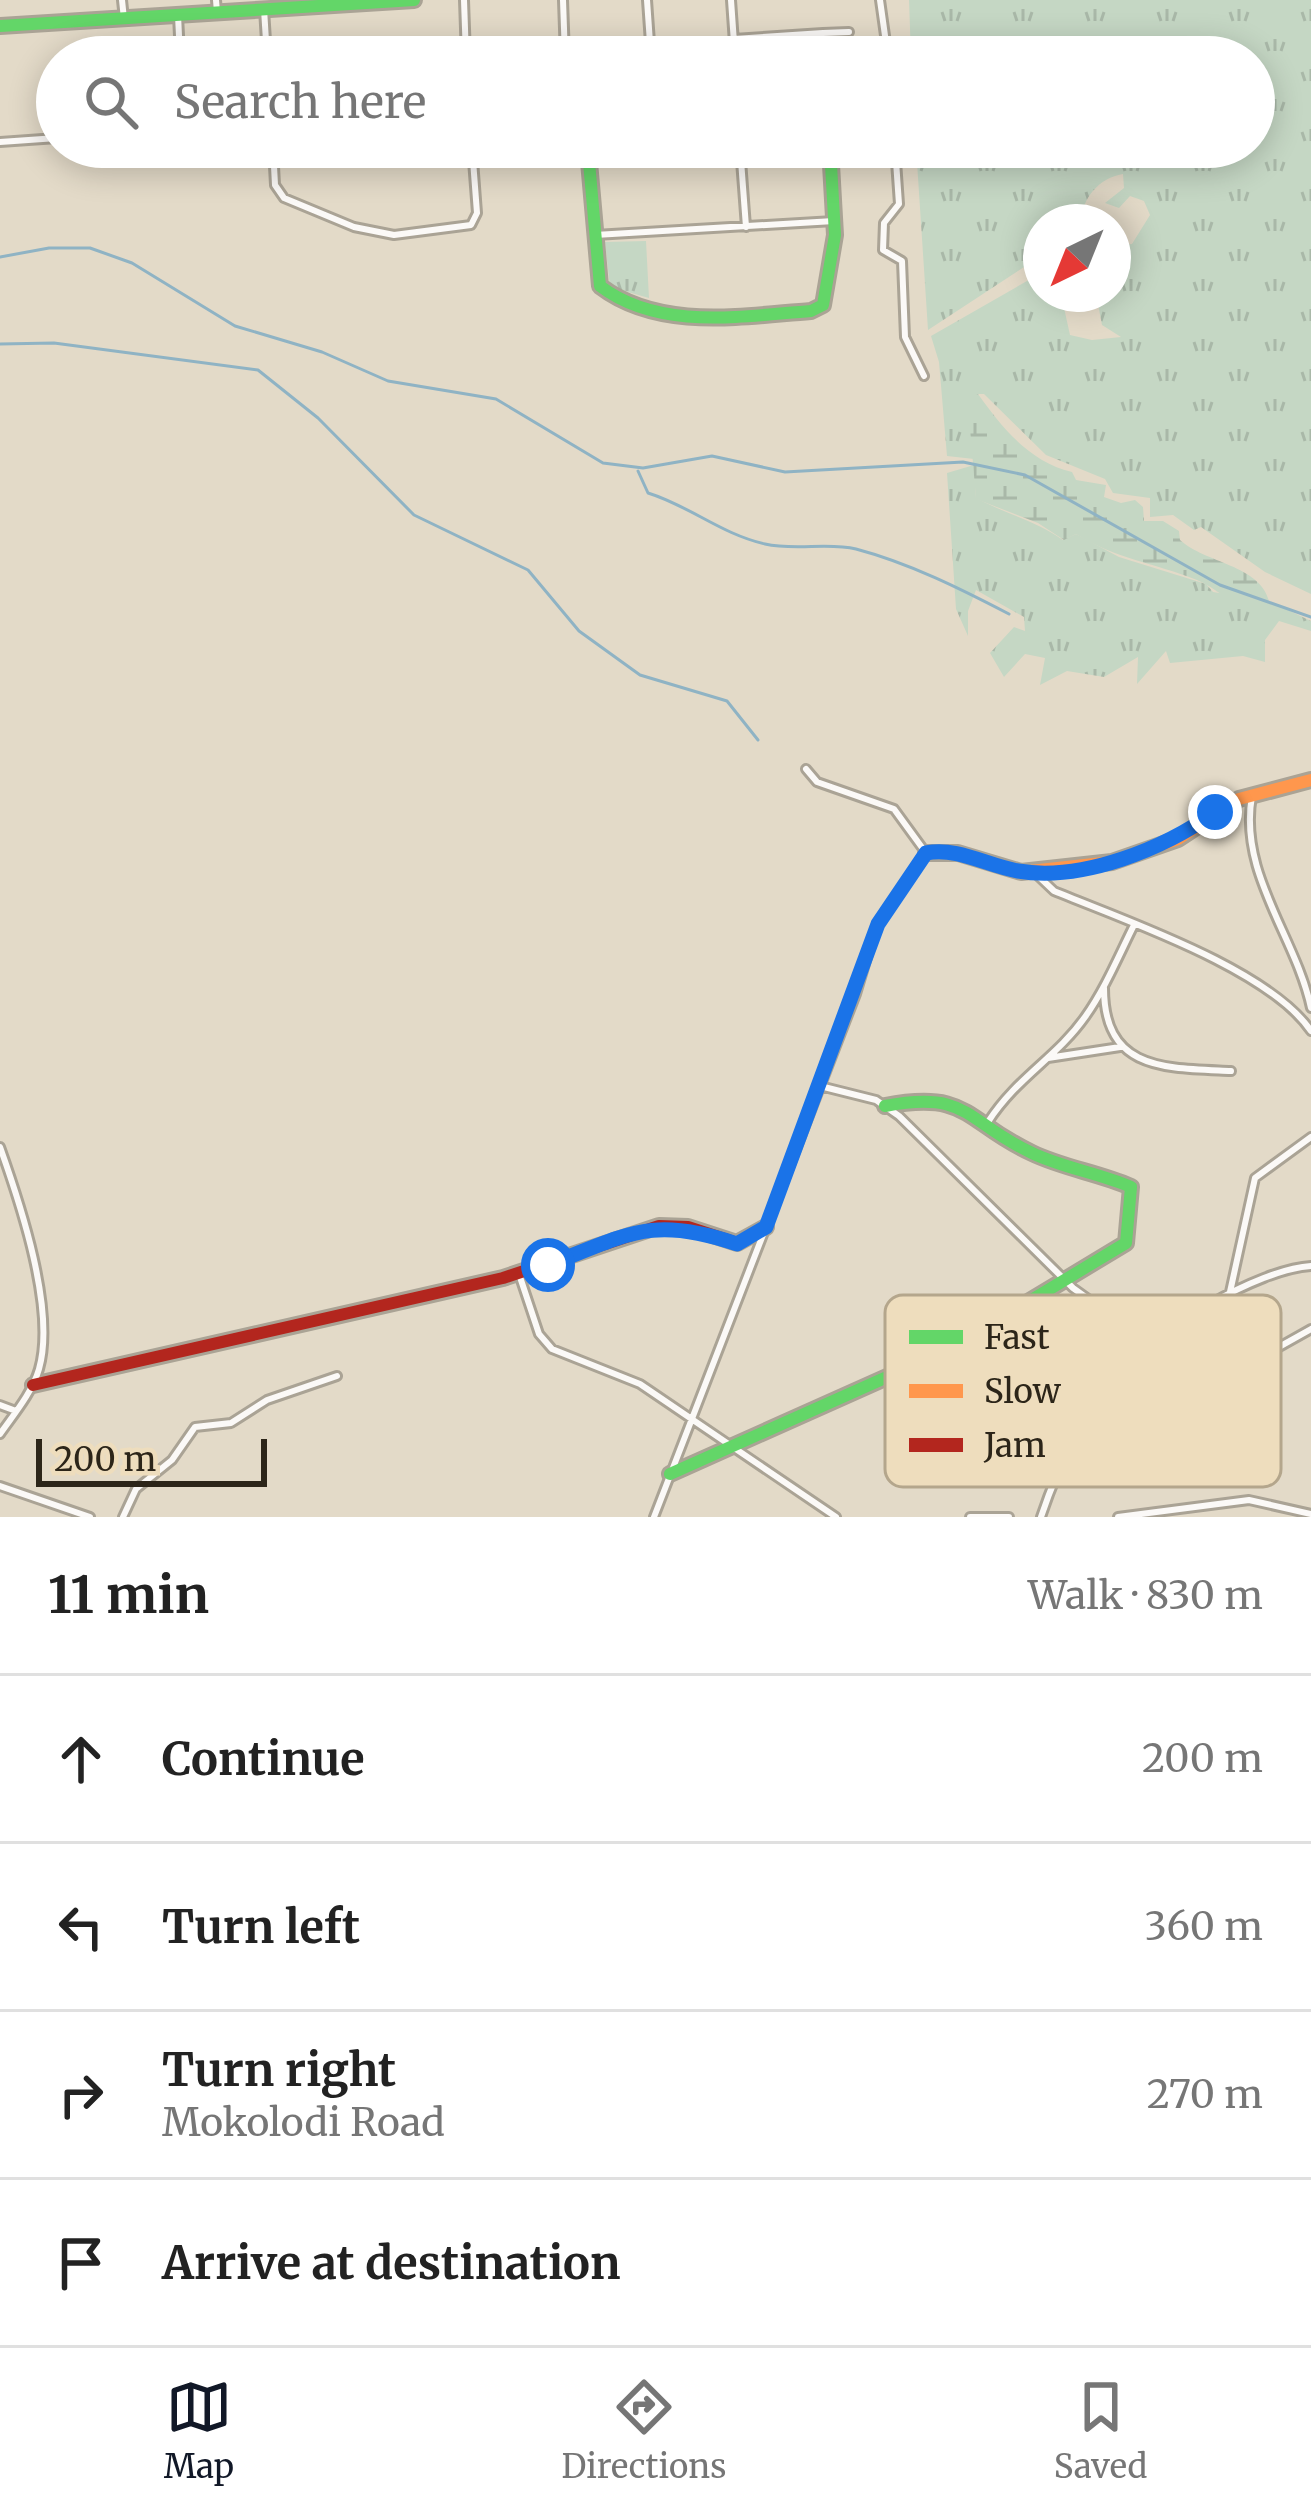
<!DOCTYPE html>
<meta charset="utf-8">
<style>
body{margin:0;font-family:Merriweather,serif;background:#f6f6f6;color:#222}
.compass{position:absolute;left:1023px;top:204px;width:108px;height:108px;border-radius:50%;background:#fff;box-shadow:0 6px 30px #0003;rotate:223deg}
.scale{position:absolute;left:36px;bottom:30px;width:231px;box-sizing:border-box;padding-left:12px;border:6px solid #2c2519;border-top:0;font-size:33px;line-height:42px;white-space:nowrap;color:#2c2519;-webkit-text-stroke:9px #eeddbd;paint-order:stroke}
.stop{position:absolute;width:36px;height:36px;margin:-27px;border:9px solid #1a73e8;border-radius:50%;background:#fff}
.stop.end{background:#1a73e8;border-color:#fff;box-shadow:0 3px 12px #0008}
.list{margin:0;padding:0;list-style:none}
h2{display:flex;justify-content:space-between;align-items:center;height:156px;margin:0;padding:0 48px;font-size:51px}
h2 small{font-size:39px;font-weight:400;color:#767676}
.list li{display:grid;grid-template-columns:78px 1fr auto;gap:36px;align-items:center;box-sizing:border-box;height:168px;padding:0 48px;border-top:3px solid #e0e0e0}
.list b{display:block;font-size:45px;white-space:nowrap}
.list p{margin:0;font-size:39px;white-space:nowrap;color:#767676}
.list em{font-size:39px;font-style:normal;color:#767676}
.icon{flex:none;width:66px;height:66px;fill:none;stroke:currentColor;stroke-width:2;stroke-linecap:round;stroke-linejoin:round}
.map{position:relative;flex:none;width:1311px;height:1517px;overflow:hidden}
.search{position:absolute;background:#fff;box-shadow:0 6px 30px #0003;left:36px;right:36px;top:36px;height:132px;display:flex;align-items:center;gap:30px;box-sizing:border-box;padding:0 42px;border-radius:66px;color:#767676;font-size:45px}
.sheet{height:828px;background:#fff}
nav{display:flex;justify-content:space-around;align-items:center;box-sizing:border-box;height:168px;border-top:3px solid #e0e0e0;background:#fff;font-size:33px;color:#767676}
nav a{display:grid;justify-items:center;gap:6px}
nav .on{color:#111827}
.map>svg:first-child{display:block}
.grass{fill:url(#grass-tufts)}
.wetland{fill:url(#wetland-marsh)}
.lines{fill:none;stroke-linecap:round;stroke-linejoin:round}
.stream{stroke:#8fb3c4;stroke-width:3}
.street-casing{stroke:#aaa395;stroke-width:12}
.fast-casing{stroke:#aaa395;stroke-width:18}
.slow-casing{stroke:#aaa395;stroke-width:18}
.jam-casing{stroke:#aaa395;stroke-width:18}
.street{stroke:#fbf9f7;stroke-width:6}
.fast{stroke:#63d668;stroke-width:12}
.slow{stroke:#ff974d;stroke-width:12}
.jam{stroke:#b3261e;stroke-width:12}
.route{stroke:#1a73e8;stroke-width:15}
.key{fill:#eeddbd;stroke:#b4a68c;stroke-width:3}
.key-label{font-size:33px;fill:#2c2519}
</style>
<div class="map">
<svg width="1311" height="1517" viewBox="0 0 1311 1517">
<defs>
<pattern id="grass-tufts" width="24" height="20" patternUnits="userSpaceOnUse" patternTransform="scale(3)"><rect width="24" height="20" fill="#c5d7c4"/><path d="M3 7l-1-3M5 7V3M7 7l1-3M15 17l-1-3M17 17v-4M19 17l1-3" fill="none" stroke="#a9b8a8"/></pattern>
<pattern id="wetland-marsh" width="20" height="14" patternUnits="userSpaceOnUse" patternTransform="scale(3)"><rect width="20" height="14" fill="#c5d7c4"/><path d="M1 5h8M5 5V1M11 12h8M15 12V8" fill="none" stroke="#a9b8a8"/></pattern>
</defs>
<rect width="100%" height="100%" fill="#e3dac8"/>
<!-- grass -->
<path class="grass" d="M909,0H1311V594L1265,572L1201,527L1194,530L1173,515L1150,517V498L1113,493L1105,479L1046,455L984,394H978L974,459L947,456L939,362L931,336L1041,273V294H1061L1070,335L1092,340L1121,337L1102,325L1096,294H1113V245L1132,244L1150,215L1144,201L1130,196L1119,208L1105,203L1124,188L1123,174C1099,178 1082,198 1081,222H1041V256L928,330L916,147H1254V57H911Z
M646,241L649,298L610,287L605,242Z
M974,465L976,498C1006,514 1036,521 1063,540L1076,534L1119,557L1206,584L1213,592L1269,601L1311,621V631L1279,621L1265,640V662L1243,656L1170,663L1166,651L1137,684L1138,657L1104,677L1067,671L1040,685L1045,658L1025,654L1004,677L990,653L1014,627L1025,631L1024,617L976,590L968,611V636L956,609L947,473Z"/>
<!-- wetland -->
<path class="wetland" d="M978,394C1003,429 1030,462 1072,472L1076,480L1106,485L1104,497L1121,503L1135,500L1143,507L1144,521H1163L1179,531L1180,540C1205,563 1260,565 1269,601H1252L1246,608C1227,601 1214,587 1197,580C1155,563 1115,559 1076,534L1064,540L1038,523L976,499L969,416L975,413L970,399Z"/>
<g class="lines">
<!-- stream -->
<path class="stream" d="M0,257L49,248H90L132,263L235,326L322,352L388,381L496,399L603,463L643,468L712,456L785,472L963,462L1025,475L1220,585L1311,617
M0,344L54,343L258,370L318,418L414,515L528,570L579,631L640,675L727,701L758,740
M638,471L648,493C690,506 721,534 765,544C795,551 828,542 856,549C909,563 961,589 1009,614"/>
<!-- street casing -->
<g class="street-casing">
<path id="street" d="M122,0L124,19
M216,0L217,12
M464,0L466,57
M563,0L565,57
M647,0L651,57
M731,0L735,57
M880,0L888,57
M264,9L267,57
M178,15L180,57
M823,33L849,32
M734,39L823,33L824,57
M429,57L466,55
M0,142L57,138
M273,147L275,185L284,198L354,227L394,235L471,225L477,213L472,147
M740,147L746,227
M895,147L899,204L884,223L883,250L902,261L905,337L924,376
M587,153L652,147
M274,155L382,147
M595,235L834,221
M1252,796C1238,873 1296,937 1311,1008
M1034,872L1054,891C1124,920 1269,969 1311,1031
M1104,988C1104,1071 1165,1068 1231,1071
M1048,1058L1120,1047
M820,1086L876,1100L899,1116L1073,1288L1137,1334L1163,1384L1238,1370L1311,1329
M988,1122C1017,1077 1056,1058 1085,1017C1105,989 1119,955 1134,925
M0,1147C20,1203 56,1310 39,1369C32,1393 14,1414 0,1434
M519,1274L539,1334L552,1349L640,1384L836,1517
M1230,1292L1255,1178L1311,1137
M0,1405L16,1411
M0,1486L90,1517
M123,1517L136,1489L172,1460L195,1427L231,1423L267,1400L337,1376
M654,1517L856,994L877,924L926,853L894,809L817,782L806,769
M970,1517H1009
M1041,1517C1058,1466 1084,1413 1119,1371C1155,1331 1258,1269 1311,1266
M1118,1517L1249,1500L1311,1514"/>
</g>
<!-- fast casing -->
<g class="fast-casing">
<path id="fast" d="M0,26L414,0
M580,147L589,162L600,286C659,331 742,316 811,311L823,305L835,235L830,147
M670,1474L952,1348L1126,1243L1131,1187C1099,1173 1063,1168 1032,1153C965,1122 970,1090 885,1106"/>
</g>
<!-- slow casing -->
<g class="slow-casing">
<path id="slow" d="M926,853H958L1021,872L1112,862L1178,839L1239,799L1311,780"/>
</g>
<!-- jam casing -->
<g class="jam-casing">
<path id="jam" d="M33,1385L503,1278L659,1226L688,1227L737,1243L766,1227"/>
</g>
<!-- street -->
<use href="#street" class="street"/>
<!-- fast -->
<use href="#fast" class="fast"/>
<!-- slow -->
<use href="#slow" class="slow"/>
<!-- jam -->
<use href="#jam" class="jam"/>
</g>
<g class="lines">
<!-- route -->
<path class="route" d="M548,1265C629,1234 652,1215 737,1244L766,1227L878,924L926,853C959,847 987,866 1018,871C1083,882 1165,848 1215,812"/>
</g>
<!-- legend -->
<rect x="885" y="1295" width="396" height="192" rx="18" class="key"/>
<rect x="909" y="1330" width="54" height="14" fill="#63d668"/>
<rect x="909" y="1384" width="54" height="14" fill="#ff974d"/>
<rect x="909" y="1438" width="54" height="14" fill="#b3261e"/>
<g class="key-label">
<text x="984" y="1349">Fast</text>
<text x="984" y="1403">Slow</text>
<text x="984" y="1457">Jam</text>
</g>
</svg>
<svg class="compass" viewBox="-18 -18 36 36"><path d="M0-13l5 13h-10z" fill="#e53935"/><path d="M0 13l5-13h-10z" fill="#767676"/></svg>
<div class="scale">200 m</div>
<div class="stop" style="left:548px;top:1265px"></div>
<div class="stop end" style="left:1215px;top:812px"></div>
<div class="search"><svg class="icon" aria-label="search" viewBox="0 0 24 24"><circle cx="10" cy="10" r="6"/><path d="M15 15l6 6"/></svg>Search here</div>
</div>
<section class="sheet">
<h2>11 min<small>Walk · 830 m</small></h2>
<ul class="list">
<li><svg class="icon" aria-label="ahead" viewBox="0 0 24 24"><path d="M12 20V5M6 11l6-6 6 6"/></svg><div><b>Continue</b></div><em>200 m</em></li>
<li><svg class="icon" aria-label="left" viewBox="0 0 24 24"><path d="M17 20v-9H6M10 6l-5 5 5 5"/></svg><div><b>Turn left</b></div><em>360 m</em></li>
<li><svg class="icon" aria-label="right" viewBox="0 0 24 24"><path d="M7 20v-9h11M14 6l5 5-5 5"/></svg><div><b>Turn right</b><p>Mokolodi Road</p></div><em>270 m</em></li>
<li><svg class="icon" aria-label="arrive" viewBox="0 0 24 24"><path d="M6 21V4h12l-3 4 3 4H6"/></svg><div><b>Arrive at destination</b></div></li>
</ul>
</section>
<nav>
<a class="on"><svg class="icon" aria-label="map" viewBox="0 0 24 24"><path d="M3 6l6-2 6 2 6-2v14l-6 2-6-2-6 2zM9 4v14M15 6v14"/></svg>Map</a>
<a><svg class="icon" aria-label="directions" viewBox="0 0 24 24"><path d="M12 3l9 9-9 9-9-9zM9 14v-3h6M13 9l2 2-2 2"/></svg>Directions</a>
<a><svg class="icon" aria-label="saved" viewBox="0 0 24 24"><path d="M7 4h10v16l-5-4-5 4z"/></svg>Saved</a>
</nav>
